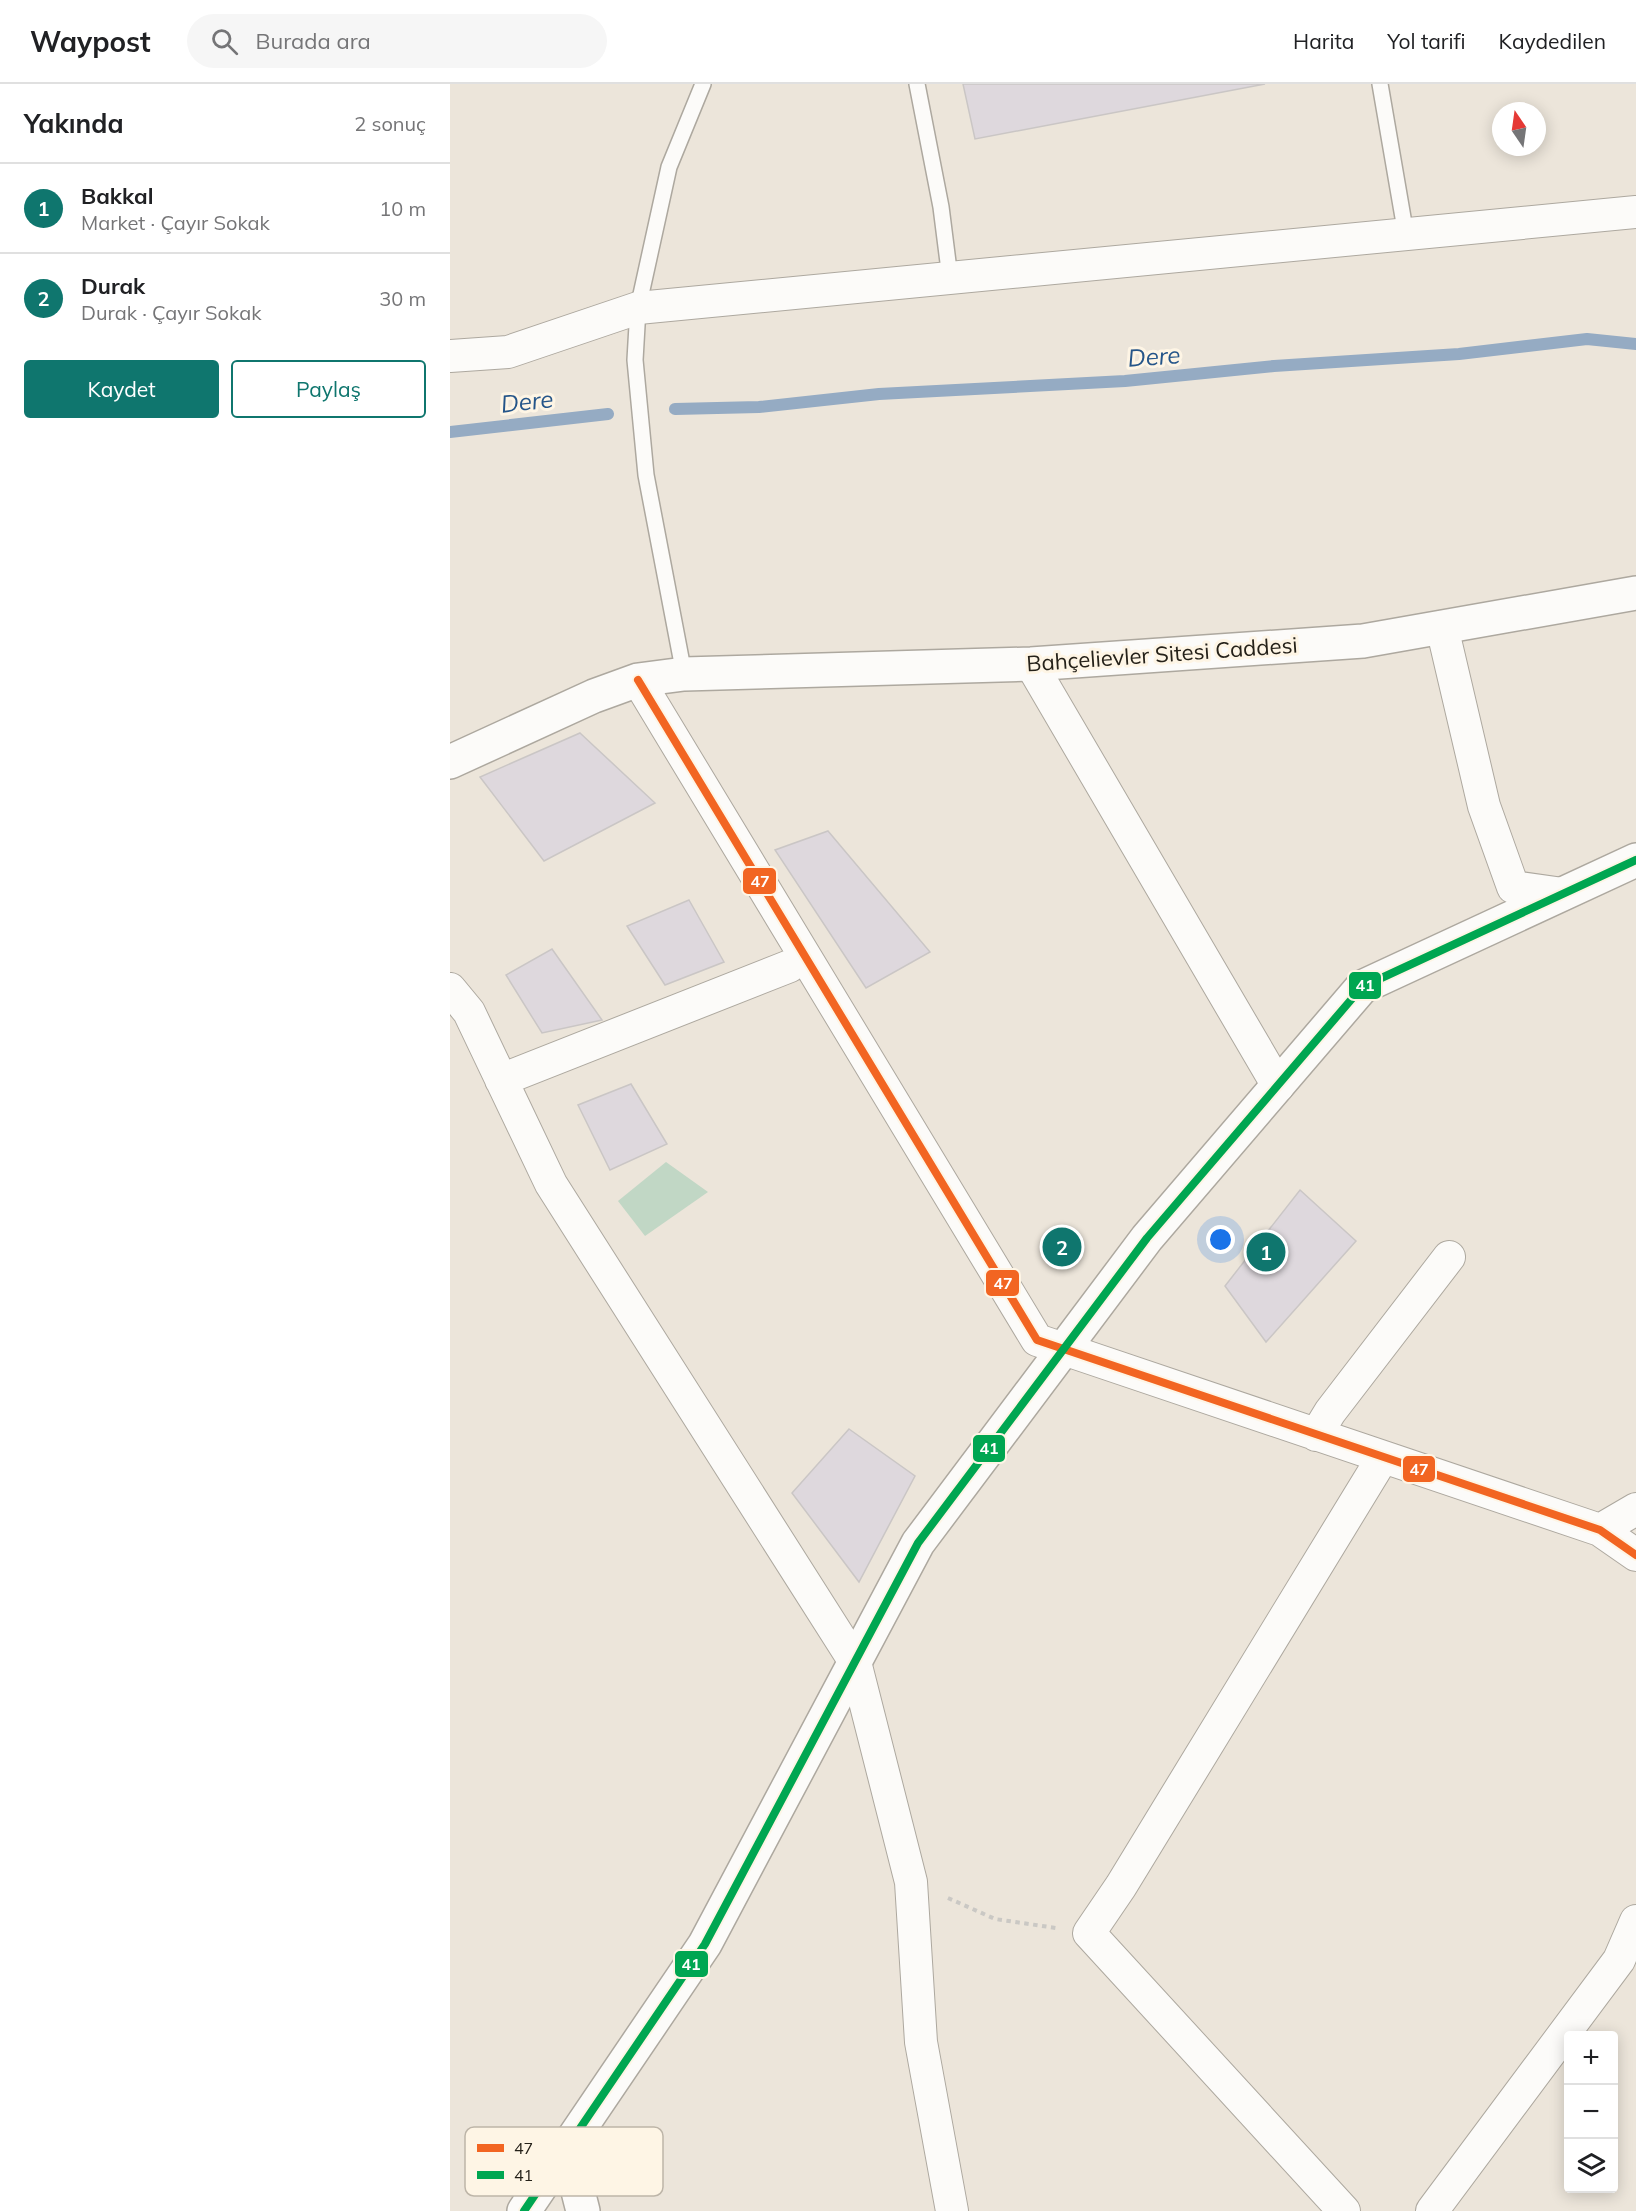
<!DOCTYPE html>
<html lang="tr">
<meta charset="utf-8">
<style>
body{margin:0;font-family:Mulish,sans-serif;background:#f6f6f6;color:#202124}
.controls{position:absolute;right:18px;bottom:18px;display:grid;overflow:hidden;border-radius:6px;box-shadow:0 3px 15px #0003}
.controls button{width:54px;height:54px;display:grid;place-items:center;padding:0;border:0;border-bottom:2px solid #e0e0e0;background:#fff;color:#202124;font:30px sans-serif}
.compass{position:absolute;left:1042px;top:18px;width:54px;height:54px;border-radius:50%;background:#fff;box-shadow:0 3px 15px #0003;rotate:347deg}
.you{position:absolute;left:771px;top:1156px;width:21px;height:21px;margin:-15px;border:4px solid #fff;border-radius:50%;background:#1a73e8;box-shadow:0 0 0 9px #1a73e833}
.badge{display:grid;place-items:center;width:39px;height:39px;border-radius:50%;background:#0f766e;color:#fff;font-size:20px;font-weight:700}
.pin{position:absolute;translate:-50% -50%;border:3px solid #fff;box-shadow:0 2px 6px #0006}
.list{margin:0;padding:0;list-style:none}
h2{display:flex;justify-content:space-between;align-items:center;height:78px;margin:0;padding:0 24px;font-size:26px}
h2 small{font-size:20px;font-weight:400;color:#757577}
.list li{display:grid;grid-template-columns:39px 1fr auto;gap:18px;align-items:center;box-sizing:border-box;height:90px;padding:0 24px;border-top:2px solid #e0e0e0}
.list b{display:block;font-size:22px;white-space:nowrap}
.list p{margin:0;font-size:20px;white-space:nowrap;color:#757577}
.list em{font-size:20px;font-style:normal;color:#757577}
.actions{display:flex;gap:12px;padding:18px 24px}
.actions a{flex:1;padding:14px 0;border:2px solid #0f766e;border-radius:6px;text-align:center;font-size:21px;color:#0f766e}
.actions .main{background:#0f766e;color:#fff}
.icon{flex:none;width:33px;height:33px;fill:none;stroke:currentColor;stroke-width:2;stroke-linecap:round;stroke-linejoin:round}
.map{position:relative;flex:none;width:1186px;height:2127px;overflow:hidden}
header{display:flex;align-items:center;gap:36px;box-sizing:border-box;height:84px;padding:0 30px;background:#fff;border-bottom:2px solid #e0e0e0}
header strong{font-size:28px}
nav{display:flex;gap:33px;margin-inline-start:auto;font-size:21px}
.search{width:420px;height:54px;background:#f6f6f6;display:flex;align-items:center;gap:15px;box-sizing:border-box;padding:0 21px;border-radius:33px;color:#757577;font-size:22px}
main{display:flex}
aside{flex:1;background:#fff}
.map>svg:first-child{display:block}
.green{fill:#c1d7c5}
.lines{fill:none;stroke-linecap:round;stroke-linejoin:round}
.stream{stroke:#95abc3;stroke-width:12}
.building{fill:#ded8dd;stroke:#cac6c5;stroke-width:1.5}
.lane-casing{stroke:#ada89f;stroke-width:18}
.street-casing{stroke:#ada89f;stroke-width:34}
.secondary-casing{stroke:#ada89f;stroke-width:36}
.path{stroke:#cac8c4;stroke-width:4;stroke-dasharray:4.5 4.5;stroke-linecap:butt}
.lane{stroke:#fcfbf9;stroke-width:15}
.street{stroke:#fcfbf9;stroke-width:32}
.secondary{stroke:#fcfbf9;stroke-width:33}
.bus-1-casing{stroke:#fef5e5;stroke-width:12}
.bus-2-casing{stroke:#fef5e5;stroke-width:12}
.bus-1{stroke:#f26522;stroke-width:8}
.bus-2{stroke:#00a651;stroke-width:8}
.labels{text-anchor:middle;stroke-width:6;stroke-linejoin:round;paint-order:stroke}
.street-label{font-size:22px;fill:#252119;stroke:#fef5e5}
.water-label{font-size:24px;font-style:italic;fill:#255589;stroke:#fef5e5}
.key{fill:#fef5e5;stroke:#bdb5a8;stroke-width:1.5}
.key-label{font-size:16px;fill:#252119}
.line-badge{stroke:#fef5e5;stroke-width:2}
.badge-label{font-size:16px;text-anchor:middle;font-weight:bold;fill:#fff}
</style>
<header>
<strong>Waypost</strong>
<div class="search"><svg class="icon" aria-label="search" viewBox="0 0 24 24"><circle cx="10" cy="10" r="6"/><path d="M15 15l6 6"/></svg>Burada ara</div>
<nav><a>Harita</a><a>Yol tarifi</a><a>Kaydedilen</a></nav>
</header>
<main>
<aside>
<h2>Yakında<small>2 sonuç</small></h2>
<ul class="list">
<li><span class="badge">1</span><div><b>Bakkal</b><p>Market · Çayır Sokak</p></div><em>10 m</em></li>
<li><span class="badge">2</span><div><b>Durak</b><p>Durak · Çayır Sokak</p></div><em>30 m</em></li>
</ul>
<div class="actions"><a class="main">Kaydet</a><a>Paylaş</a></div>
</aside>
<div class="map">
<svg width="1186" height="2127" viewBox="0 0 1186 2127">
<rect width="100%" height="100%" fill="#ece5da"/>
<!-- green -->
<path class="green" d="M216,1078L258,1108L195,1152L168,1117Z"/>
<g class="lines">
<!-- stream -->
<path class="stream" d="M225,325L309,323L429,310L675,297L824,282L1009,270L1137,255L1186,260
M0,348L158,330"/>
</g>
<!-- building -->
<path class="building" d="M513,0H815L525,55Z
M130,649L205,719L94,777L30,693Z
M378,747L480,868L416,904L325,766Z
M239,816L274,878L215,901L177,842Z
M102,865L152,936L92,949L56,891Z
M181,1000L217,1060L160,1086L128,1021Z
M850,1106L906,1157L816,1258L775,1202Z
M399,1345L465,1392L409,1498L342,1409Z"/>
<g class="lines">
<!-- lane casing -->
<g class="lane-casing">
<path id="lane" d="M467,0L491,123L500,194
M930,0L956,151
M234,590L196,391L185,276L188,224L219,83L253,0"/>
</g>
<!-- street casing -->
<g class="street-casing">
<path id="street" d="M0,272L58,268L188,224L1186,128
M992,543L1034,722L1063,803L1113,810
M581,580L828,1002
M188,596L587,1256L1150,1446L1186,1471
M0,905L19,928L101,1100L405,1578L461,1798L471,1958L502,2127
M51,996L340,882
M866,1351L880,1328L999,1173
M1150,1446L1186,1425
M894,2127L639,1849L671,1802L933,1373
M982,2127L1169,1876L1186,1837"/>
</g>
<!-- secondary casing -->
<g class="secondary-casing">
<path id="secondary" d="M0,678L144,612L188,596L234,590L581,580L913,557L1186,509
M117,2064L133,2127
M74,2127L255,1860L468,1459L697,1154L912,903L1186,776"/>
</g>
<!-- path -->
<path class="path" d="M498,1814L545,1835L606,1844"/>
<!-- lane -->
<use href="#lane" class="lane"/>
<!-- street -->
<use href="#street" class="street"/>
<!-- secondary -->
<use href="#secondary" class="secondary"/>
<!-- bus-1 casing -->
<g class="bus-1-casing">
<path id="bus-1" d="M188,596L587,1256L1150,1446L1186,1471"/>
</g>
<!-- bus-2 casing -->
<g class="bus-2-casing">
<path id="bus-2" d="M74,2127L255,1860L468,1459L697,1154L912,903L1186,776"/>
</g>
<!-- bus-1 -->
<use href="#bus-1" class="bus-1"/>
<!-- bus-2 -->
<use href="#bus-2" class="bus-2"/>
</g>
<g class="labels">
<!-- street labels -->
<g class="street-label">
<text transform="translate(712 570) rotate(-4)" y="8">Bahçelievler Sitesi Caddesi</text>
</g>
<!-- water labels -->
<g class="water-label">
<text transform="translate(704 273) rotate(-4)" y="8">Dere</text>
<text transform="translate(77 318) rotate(-6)" y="8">Dere</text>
</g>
</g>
<!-- legend -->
<rect x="15" y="2043" width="198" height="69" rx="9" class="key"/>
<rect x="27" y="2060" width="27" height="8" fill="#f26522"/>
<rect x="27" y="2087" width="27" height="8" fill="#00a651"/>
<g class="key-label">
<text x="64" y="2070">47</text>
<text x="64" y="2097">41</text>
</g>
<g class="line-badge">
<rect x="292" y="783" width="35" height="28" rx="6" fill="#f26522"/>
<rect x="898" y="887" width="34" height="29" rx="6" fill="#00a651"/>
<rect x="535" y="1185" width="35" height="28" rx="6" fill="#f26522"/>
<rect x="522" y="1350" width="34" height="29" rx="6" fill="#00a651"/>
<rect x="952" y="1371" width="34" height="28" rx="6" fill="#f26522"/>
<rect x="224" y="1866" width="35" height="28" rx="6" fill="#00a651"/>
</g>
<g class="badge-label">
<text x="310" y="803">47</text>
<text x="915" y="907">41</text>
<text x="553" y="1205">47</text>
<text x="539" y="1370">41</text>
<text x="969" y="1391">47</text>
<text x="241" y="1886">41</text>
</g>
</svg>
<div class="controls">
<button>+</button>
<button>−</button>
<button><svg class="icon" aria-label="layers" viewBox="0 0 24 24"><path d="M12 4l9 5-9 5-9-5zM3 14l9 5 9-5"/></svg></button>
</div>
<svg class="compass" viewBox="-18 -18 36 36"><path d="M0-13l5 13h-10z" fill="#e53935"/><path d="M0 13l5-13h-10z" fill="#757577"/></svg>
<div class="you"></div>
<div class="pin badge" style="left:816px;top:1168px">1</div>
<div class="pin badge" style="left:612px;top:1163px">2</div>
</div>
</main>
